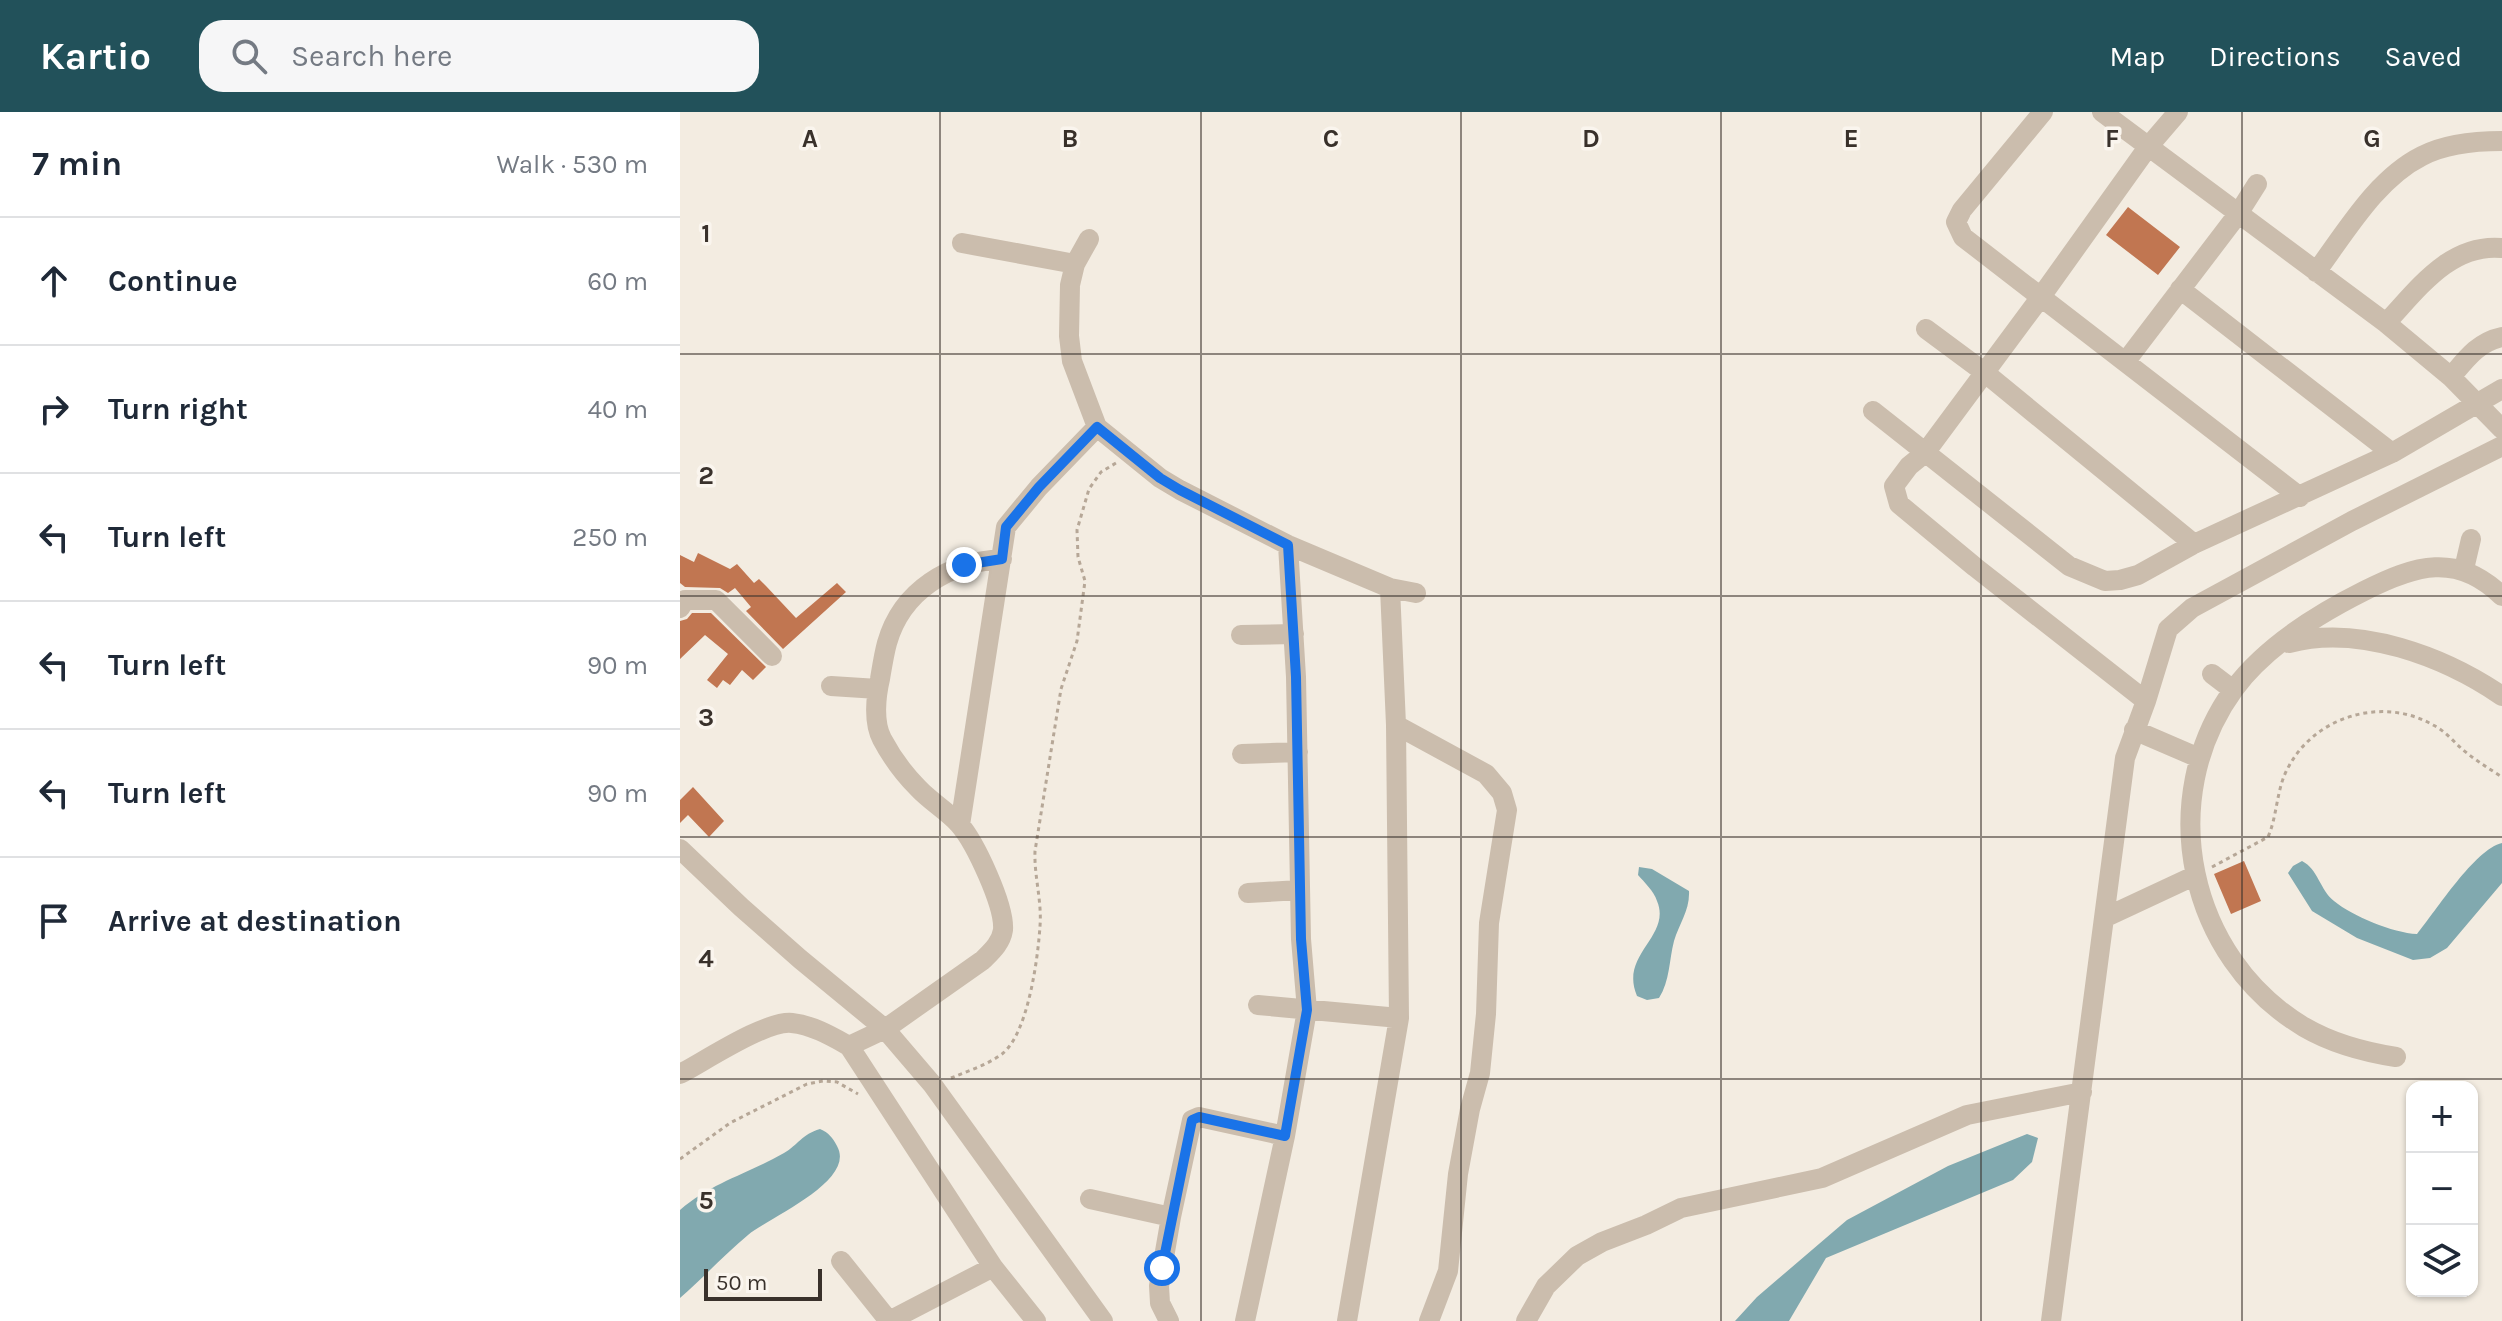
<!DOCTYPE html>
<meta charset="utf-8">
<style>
body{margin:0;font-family:Karla,sans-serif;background:#f6f6f7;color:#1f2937}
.controls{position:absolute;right:24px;bottom:24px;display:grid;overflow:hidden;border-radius:16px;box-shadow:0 2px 6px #0004}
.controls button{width:72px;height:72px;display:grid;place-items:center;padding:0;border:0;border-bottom:2px solid #e0e1e3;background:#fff;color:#1f2937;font:40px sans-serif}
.scale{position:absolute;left:24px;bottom:20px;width:118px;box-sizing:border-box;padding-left:8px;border:4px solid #39312b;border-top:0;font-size:22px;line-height:28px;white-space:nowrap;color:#39312b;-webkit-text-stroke:6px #faf5ee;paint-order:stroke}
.stop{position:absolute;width:24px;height:24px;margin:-18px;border:6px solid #1a73e8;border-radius:50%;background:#fff}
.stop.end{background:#1a73e8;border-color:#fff;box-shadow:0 2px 8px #0008}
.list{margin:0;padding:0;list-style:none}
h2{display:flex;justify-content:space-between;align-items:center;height:104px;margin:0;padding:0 32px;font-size:34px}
h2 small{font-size:26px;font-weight:400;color:#747a83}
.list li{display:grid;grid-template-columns:52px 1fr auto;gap:24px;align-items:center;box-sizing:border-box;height:128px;padding:0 32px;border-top:2px solid #e0e1e3}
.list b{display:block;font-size:30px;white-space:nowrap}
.list em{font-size:26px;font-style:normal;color:#747a83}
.icon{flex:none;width:44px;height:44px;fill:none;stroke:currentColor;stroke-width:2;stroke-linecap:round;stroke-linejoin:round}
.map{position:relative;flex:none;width:1822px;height:1209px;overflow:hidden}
header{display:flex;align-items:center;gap:48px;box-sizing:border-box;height:112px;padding:0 40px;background:#22515a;color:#fff}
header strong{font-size:38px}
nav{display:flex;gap:44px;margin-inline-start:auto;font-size:28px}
.search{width:560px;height:72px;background:#f6f6f7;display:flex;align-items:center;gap:20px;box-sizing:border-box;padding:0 28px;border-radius:24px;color:#747a83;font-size:30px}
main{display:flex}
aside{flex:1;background:#fff}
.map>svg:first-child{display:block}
.water{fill:#81a9af}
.building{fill:#c17651}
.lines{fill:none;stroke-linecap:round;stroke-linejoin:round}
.path{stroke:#b6a797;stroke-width:3;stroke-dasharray:4 4;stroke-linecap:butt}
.minor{stroke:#cbbdad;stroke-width:20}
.route{stroke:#1a73e8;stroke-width:10}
.grid{fill:none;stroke:#39312b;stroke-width:2;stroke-opacity:0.55}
.grid-label{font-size:26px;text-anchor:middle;font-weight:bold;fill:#39312b;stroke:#faf5ee;stroke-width:7;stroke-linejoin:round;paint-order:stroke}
</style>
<header>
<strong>Kartio</strong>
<div class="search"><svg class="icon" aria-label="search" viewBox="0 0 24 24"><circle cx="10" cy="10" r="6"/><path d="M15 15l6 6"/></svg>Search here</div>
<nav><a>Map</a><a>Directions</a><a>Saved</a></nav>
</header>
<main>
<aside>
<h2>7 min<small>Walk · 530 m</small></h2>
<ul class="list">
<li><svg class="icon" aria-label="ahead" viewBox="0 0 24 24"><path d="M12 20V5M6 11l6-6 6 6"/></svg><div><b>Continue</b></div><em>60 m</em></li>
<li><svg class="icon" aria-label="right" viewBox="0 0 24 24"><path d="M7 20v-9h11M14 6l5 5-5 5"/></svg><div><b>Turn right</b></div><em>40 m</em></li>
<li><svg class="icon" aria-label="left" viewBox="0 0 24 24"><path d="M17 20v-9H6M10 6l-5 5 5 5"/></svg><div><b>Turn left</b></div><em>250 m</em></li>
<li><svg class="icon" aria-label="left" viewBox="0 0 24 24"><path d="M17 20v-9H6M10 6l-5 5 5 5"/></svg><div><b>Turn left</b></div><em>90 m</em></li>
<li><svg class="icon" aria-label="left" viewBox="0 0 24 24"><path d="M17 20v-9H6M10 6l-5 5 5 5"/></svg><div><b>Turn left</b></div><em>90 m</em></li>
<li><svg class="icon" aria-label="arrive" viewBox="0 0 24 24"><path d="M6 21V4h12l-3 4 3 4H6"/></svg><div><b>Arrive at destination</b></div></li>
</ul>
</aside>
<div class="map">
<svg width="1822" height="1209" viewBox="0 0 1822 1209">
<rect width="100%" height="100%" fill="#f3ece1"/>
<!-- water -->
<path class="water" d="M1822,731V771L1767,836L1750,846L1733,848L1677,826L1632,799L1608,761L1613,754L1622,749C1638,757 1640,778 1654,789C1672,804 1713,821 1737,822C1756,799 1795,737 1822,731Z
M959,755L972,757L1009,779C1010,798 999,812 994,829C989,848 990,869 979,886L967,888L957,884C939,842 992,825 977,789C974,779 964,770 958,763Z
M140,1017C149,1021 152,1025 157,1034C177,1069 88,1106 68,1123C44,1143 23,1166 0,1186V1098C33,1070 68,1062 104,1041C118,1033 122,1022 140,1017Z
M1347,1022L1358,1026L1352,1050L1333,1068L1146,1146L1109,1209H1055L1077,1185L1167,1108L1268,1054Z"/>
<!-- building -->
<path class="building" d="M1448,95L1500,135L1478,163L1426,123Z
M18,441L50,457L57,452L74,471L79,467L86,474L116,506L157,471L166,480L103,537L66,499L71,495L55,476L48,481L40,476L5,475L0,471V443L14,450Z
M12,501H31L86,555L73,568L62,558L50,573L43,568L37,576L27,568L48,542L25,523L0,547V509L7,507Z
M13,675L44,709L29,725L8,703L0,711V688Z
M1564,749L1581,789L1551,802L1534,762Z"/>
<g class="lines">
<!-- path -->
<path class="path" d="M1532,755L1588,725C1598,702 1596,676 1609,654C1636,604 1703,584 1753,613C1764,618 1773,629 1782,637C1795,648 1808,656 1822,665
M271,966C288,959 307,953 322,942C348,922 358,846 360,814C362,789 354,764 355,739L381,577L397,529L405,469L398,445L397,418L409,377L421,360L436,351
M0,1047L50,1011L127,972L143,969L157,970L178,982"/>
<!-- minor -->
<path class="minor" d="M1363,0L1282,98L1276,110L1283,125L1620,385
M1422,0L1706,211L1771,265L1822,317
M409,127L395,152L390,173L389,224L392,249L417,315L480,366L500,378L608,433L710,476L736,481
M282,131L395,152
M1636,160C1666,120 1696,67 1742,44C1765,32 1796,29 1822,29
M1500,177L1712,341
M1706,211C1738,177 1770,131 1822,136
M1246,217L1304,260L1514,432
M1446,249L1558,102L1577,72
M1771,265C1786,247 1798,230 1822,225
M1193,299L1389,454L1425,469L1440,468L1458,463L1514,432L1712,341L1822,277
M1784,457L1791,427
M0,496L5,488H36L92,544
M561,523L614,522
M1609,531C1679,512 1765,545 1822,584
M1532,562L1553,578
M151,574L198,577
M1466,589L1295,455L1219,392L1214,374L1229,354L1245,341L1360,186L1468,35L1498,0
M716,613L806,662L822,681L827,698L809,811L806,902L800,961L790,997L778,1062L768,1159L749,1209
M1454,618L1519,646
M562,642L618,640
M280,713L326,415L359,375L417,315
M0,737L61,795L120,847L205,917L252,972L423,1209
M568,781L620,778
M1424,806L1514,764
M578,893L719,906
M169,934L205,917L303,848C312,839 321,831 323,818C325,794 295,730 279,712C267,699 250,689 238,676C224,662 211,644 202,627C193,610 196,584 200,567C202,555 204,542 207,531C222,478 270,450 322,447
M1716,945C1684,940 1653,932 1624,915C1508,846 1474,687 1554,577C1586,534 1636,503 1684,479C1735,453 1777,440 1822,484
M0,962C25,949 86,908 112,911C132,913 151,924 169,934L313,1155L356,1209
M410,1087L491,1105
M161,1149L209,1209
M209,1209L313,1155
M489,1209L480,1191L479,1174L491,1105L512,1008L519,1005L605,1024
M565,1209L605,1024L627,898L621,827L616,565L608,433
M667,1209L719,906L716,613L710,476
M846,1209L866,1174L897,1144L922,1130L966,1113L1001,1096L1142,1066L1287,1003L1402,980
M1371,1209L1445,646L1466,589L1488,517L1512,496L1672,409L1822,334"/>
</g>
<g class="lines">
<!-- route -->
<path class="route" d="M284,453L322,447L326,415L359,375L417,315L480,366L500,378L608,433L616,565L621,827L627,898L605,1024L519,1005L512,1008L482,1156"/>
</g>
<!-- grid -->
<path class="grid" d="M260,0V1209M521,0V1209M781,0V1209M1041,0V1209M1301,0V1209M1562,0V1209M0,242H1822M0,484H1822M0,725H1822M0,967H1822"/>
<g class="grid-label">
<text x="130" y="35">A</text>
<text x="390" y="35">B</text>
<text x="651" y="35">C</text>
<text x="911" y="35">D</text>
<text x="1171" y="35">E</text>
<text x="1432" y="35">F</text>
<text x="1692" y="35">G</text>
<text x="26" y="130">1</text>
<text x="26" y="372">2</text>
<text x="26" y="614">3</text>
<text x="26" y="855">4</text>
<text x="26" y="1097">5</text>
</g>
</svg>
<div class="controls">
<button>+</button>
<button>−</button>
<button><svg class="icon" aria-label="layers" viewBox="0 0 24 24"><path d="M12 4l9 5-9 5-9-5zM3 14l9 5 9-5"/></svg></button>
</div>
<div class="scale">50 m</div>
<div class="stop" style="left:482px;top:1156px"></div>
<div class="stop end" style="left:284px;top:453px"></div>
</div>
</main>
